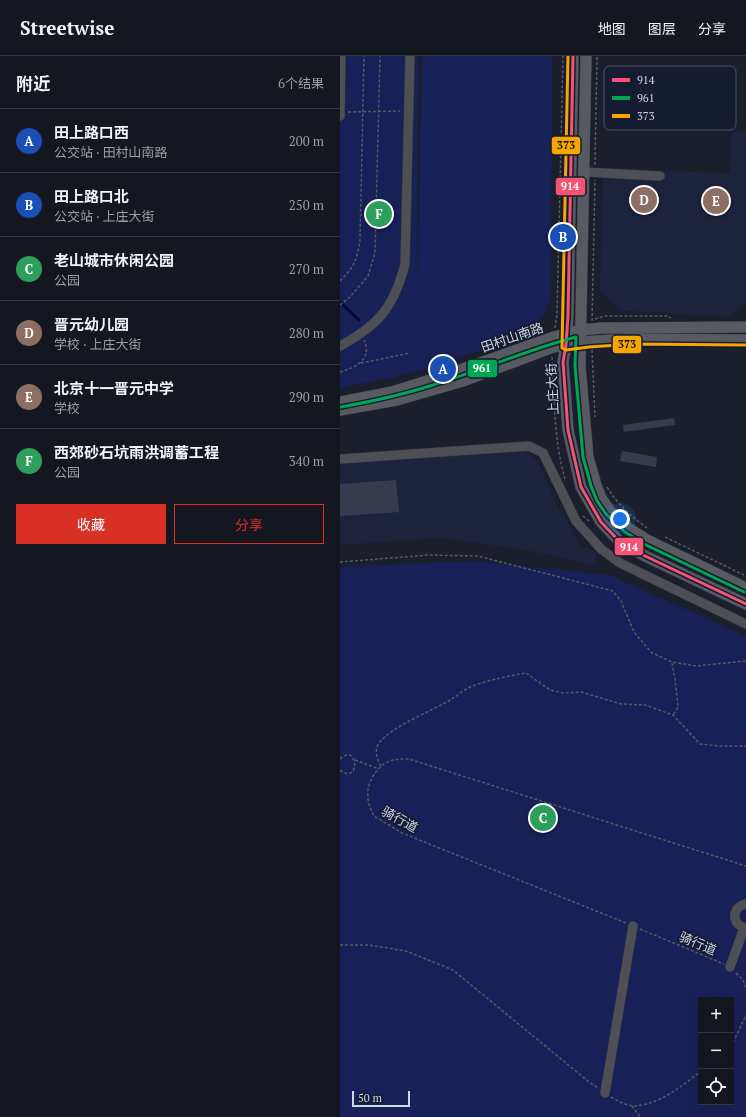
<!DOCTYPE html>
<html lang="zh">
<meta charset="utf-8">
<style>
body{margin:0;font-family:"PT Serif","Noto Sans SC",serif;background:#21232d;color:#f1f3f6}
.controls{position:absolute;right:12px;bottom:12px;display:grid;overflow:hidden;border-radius:0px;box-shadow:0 4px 16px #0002}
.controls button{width:36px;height:36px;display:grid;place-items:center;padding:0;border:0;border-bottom:1px solid #33353e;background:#141620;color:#f1f3f6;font:20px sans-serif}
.scale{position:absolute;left:12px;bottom:10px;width:58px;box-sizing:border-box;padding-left:4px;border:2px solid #d1d6e6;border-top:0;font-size:11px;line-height:14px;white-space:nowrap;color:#d1d6e6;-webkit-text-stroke:3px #151b31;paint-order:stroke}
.you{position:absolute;left:280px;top:463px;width:14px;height:14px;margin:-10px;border:3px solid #fff;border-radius:50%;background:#1a73e8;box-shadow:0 0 0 6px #1a73e833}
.badge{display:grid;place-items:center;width:26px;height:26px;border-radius:50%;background:#d93025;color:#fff;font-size:13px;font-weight:700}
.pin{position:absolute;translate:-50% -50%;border:2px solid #fff;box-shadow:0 1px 4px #0006}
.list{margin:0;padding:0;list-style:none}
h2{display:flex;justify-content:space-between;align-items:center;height:52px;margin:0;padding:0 16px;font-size:17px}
h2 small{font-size:13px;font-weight:400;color:#9d9fa5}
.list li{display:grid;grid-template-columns:26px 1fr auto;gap:12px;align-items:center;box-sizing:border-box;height:64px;padding:0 16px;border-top:1px solid #33353e}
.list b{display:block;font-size:15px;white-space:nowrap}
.list p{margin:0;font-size:13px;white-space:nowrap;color:#9d9fa5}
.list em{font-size:13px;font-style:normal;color:#9d9fa5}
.actions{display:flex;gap:8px;padding:12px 16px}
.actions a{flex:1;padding:9px 0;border:1px solid #d93025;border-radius:0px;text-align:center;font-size:14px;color:#d93025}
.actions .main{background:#d93025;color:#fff}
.icon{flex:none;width:22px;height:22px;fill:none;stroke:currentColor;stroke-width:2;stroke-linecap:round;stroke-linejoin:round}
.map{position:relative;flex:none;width:406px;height:1061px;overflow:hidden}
header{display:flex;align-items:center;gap:24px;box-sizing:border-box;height:56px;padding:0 20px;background:#141620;border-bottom:1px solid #33353e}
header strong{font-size:19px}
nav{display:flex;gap:22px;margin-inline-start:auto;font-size:14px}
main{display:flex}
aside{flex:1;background:#141620}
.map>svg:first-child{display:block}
.built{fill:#1d233d}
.green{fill:#182058;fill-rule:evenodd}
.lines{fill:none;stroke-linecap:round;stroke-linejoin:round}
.stream{stroke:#070531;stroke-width:2.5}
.building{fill:#363b4e}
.minor-casing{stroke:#363943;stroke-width:10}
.major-casing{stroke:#363943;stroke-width:12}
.path{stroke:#585a61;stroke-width:1.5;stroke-dasharray:3 2;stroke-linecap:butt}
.minor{stroke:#4d4f55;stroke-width:9}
.major{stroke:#575a60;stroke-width:11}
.bus-1-casing{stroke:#151b31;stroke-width:6}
.bus-2-casing{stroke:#151b31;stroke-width:6}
.bus-3-casing{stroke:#151b31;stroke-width:6}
.bus-1{stroke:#f65372;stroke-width:3}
.bus-2{stroke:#00a651;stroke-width:3}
.bus-3{stroke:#f7a600;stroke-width:3}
.labels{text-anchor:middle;stroke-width:3.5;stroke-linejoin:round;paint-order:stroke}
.street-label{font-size:13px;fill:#d1d6e6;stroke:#151b31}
.key{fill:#151b31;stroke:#4d5367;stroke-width:1}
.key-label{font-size:11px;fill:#d1d6e6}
.line-badge{stroke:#151b31;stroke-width:1.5}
.badge-label{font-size:11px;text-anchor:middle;font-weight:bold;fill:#fff}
.pale-badge-label{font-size:11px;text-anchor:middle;font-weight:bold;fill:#111}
</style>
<header>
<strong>Streetwise</strong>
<nav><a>地图</a><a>图层</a><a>分享</a></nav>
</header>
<main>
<aside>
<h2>附近<small>6个结果</small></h2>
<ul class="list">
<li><span class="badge" style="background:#1a4fb4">A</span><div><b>田上路口西</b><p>公交站 · 田村山南路</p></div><em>200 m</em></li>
<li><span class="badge" style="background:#1a4fb4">B</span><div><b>田上路口北</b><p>公交站 · 上庄大街</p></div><em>250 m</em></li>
<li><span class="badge" style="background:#2e9e5b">C</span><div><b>老山城市休闲公园</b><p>公园</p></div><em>270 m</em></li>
<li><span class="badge" style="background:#8d6e63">D</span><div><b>晋元幼儿园</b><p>学校 · 上庄大街</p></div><em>280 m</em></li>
<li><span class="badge" style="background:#8d6e63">E</span><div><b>北京十一晋元中学</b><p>学校</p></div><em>290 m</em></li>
<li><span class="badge" style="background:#2e9e5b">F</span><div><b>西郊砂石坑雨洪调蓄工程</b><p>公园</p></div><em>340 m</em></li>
</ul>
<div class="actions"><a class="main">收藏</a><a>分享</a></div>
</aside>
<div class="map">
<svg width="406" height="1061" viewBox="0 0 406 1061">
<rect width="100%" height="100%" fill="#1b1e2b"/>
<!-- built -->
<path class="built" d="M391,76H406V247L388,260L341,259L325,256L282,255L260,236L263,113L390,117Z
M189,395L201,412L216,448L232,473L238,489L256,496L255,510L182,493L100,482L0,489V406L131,397Z"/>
<!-- green -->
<path class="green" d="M0,0H78L77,256L82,0H212L211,242L204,259L194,272L138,295L77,316L0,332Z
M132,505L269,519L406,580V1061H0V511ZM361,944H391V1046H361Z"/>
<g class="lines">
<!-- stream -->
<path class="stream" d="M0,246L19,264"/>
</g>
<!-- building -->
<path class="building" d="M334,362L335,369L284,376L283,369Z
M282,395L317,401L316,411L280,405Z
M56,424L59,456L0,460V428Z"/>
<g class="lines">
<!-- minor casing -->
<g class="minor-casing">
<path id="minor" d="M0,60L1,0
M244,116L320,120
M0,290C39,269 54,251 65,208L70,0
M0,403L189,390L203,397L236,465L261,493L280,507L406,568
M406,848C391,851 391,869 406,872
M390,911L404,872
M265,1037L293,870"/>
</g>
<!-- major casing -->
<g class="major-casing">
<path id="major" d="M233,0L228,260L226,289L223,306L228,374L241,431L261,466L279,485L305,500L406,548
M246,0L240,310L248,401L256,429L261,442L270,455L288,472L307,484L406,532
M0,346L52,336L106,319L214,281L241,274L262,272L406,271
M0,354L57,344L123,325L213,291L241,286L288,283L406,284"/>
</g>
<!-- path -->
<path class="path" d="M8,56L60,55
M255,109L257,0
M0,225C14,211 17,204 20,184L24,0
M0,249L10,241L28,220L35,197L40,0
M255,263L264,260H328L331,262
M252,265L255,124
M215,272L217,258L223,0
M252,294L255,361
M212,301C214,341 214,385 225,423
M21,307L70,297
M0,316C15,312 33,303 24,284
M267,431C278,449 290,459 307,472
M243,460L249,465
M325,481L406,520
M0,506L89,499L138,500L273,535L281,545L294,576L312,597L332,606L356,610L406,605
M332,607L335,623L338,651L333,659
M0,703C19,686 20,730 0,714
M15,704L39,713
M41,710C37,704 34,694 39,687C52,670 92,655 112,643C118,639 125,633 132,630C150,624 168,620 186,617L210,634L223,637L241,636L281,648L305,649L333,659L360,688L379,690H406
M286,867L62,777L34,760C31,754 28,748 28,741C26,727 38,707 53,704C58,703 64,703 69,703L406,810
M300,873L384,908
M0,889H29L66,895L113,914L249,1026L258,1032
M396,917L403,924L406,932
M391,991L406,959
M271,1041C276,1044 287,1050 294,1050C320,1048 341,1031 361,1015
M292,1050L300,1061"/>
<!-- minor -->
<use href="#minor" class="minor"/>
<!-- major -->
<use href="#major" class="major"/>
<!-- bus-1 casing -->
<g class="bus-1-casing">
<path id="bus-1" d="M233,0L228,260L226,289L223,306L228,374L241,431L261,466L279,485L305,500L406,548"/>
</g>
<!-- bus-2 casing -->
<g class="bus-2-casing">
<path id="bus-2" d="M1,351C34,345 67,338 99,327C145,313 189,293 236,281L235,310L243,401L251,430L257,445L266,458L285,476L304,488L404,536"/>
</g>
<!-- bus-3 casing -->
<g class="bus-3-casing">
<path id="bus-3" d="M228,0L222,292L226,294L249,291L293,288L406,289"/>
</g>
<!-- bus-1 -->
<use href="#bus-1" class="bus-1"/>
<!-- bus-2 -->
<use href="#bus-2" class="bus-2"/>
<!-- bus-3 -->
<use href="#bus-3" class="bus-3"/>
</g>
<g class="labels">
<!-- street labels -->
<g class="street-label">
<text transform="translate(172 281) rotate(-19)" y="5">田村山南路</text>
<text transform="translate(212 333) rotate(-93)" y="5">上庄大街</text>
<text transform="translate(60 763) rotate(29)" y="5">骑行道</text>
<text transform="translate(358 887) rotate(23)" y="5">骑行道</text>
</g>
</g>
<!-- legend -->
<rect x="264" y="10" width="132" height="64" rx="6" class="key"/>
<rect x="272" y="22" width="18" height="4" fill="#f65372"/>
<rect x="272" y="40" width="18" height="4" fill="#00a651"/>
<rect x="272" y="58" width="18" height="4" fill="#f7a600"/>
<g class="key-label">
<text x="297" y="28">914</text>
<text x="297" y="46">961</text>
<text x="297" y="64">373</text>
</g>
<g class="line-badge">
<rect x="211" y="80" width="30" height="19" rx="4" fill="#f7a600"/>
<rect x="215" y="121" width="31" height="19" rx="4" fill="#f65372"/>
<rect x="272" y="279" width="30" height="19" rx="4" fill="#f7a600"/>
<rect x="127" y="303" width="31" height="19" rx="4" fill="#00a651"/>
<rect x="274" y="481" width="30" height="19" rx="4" fill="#f65372"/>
</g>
<g class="badge-label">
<text x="230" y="134">914</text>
<text x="142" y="316">961</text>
<text x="289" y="495">914</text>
</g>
<g class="pale-badge-label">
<text x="226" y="93">373</text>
<text x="287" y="292">373</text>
</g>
</svg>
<div class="controls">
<button>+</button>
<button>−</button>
<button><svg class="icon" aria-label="locate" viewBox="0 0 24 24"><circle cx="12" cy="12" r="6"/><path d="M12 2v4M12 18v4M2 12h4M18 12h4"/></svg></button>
</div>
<div class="scale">50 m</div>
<div class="you"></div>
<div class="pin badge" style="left:103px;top:313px;background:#1a4fb4">A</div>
<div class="pin badge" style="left:223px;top:181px;background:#1a4fb4">B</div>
<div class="pin badge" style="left:203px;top:762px;background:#2e9e5b">C</div>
<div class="pin badge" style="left:304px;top:144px;background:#8d6e63">D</div>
<div class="pin badge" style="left:376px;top:145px;background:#8d6e63">E</div>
<div class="pin badge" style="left:39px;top:158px;background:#2e9e5b">F</div>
</div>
</main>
